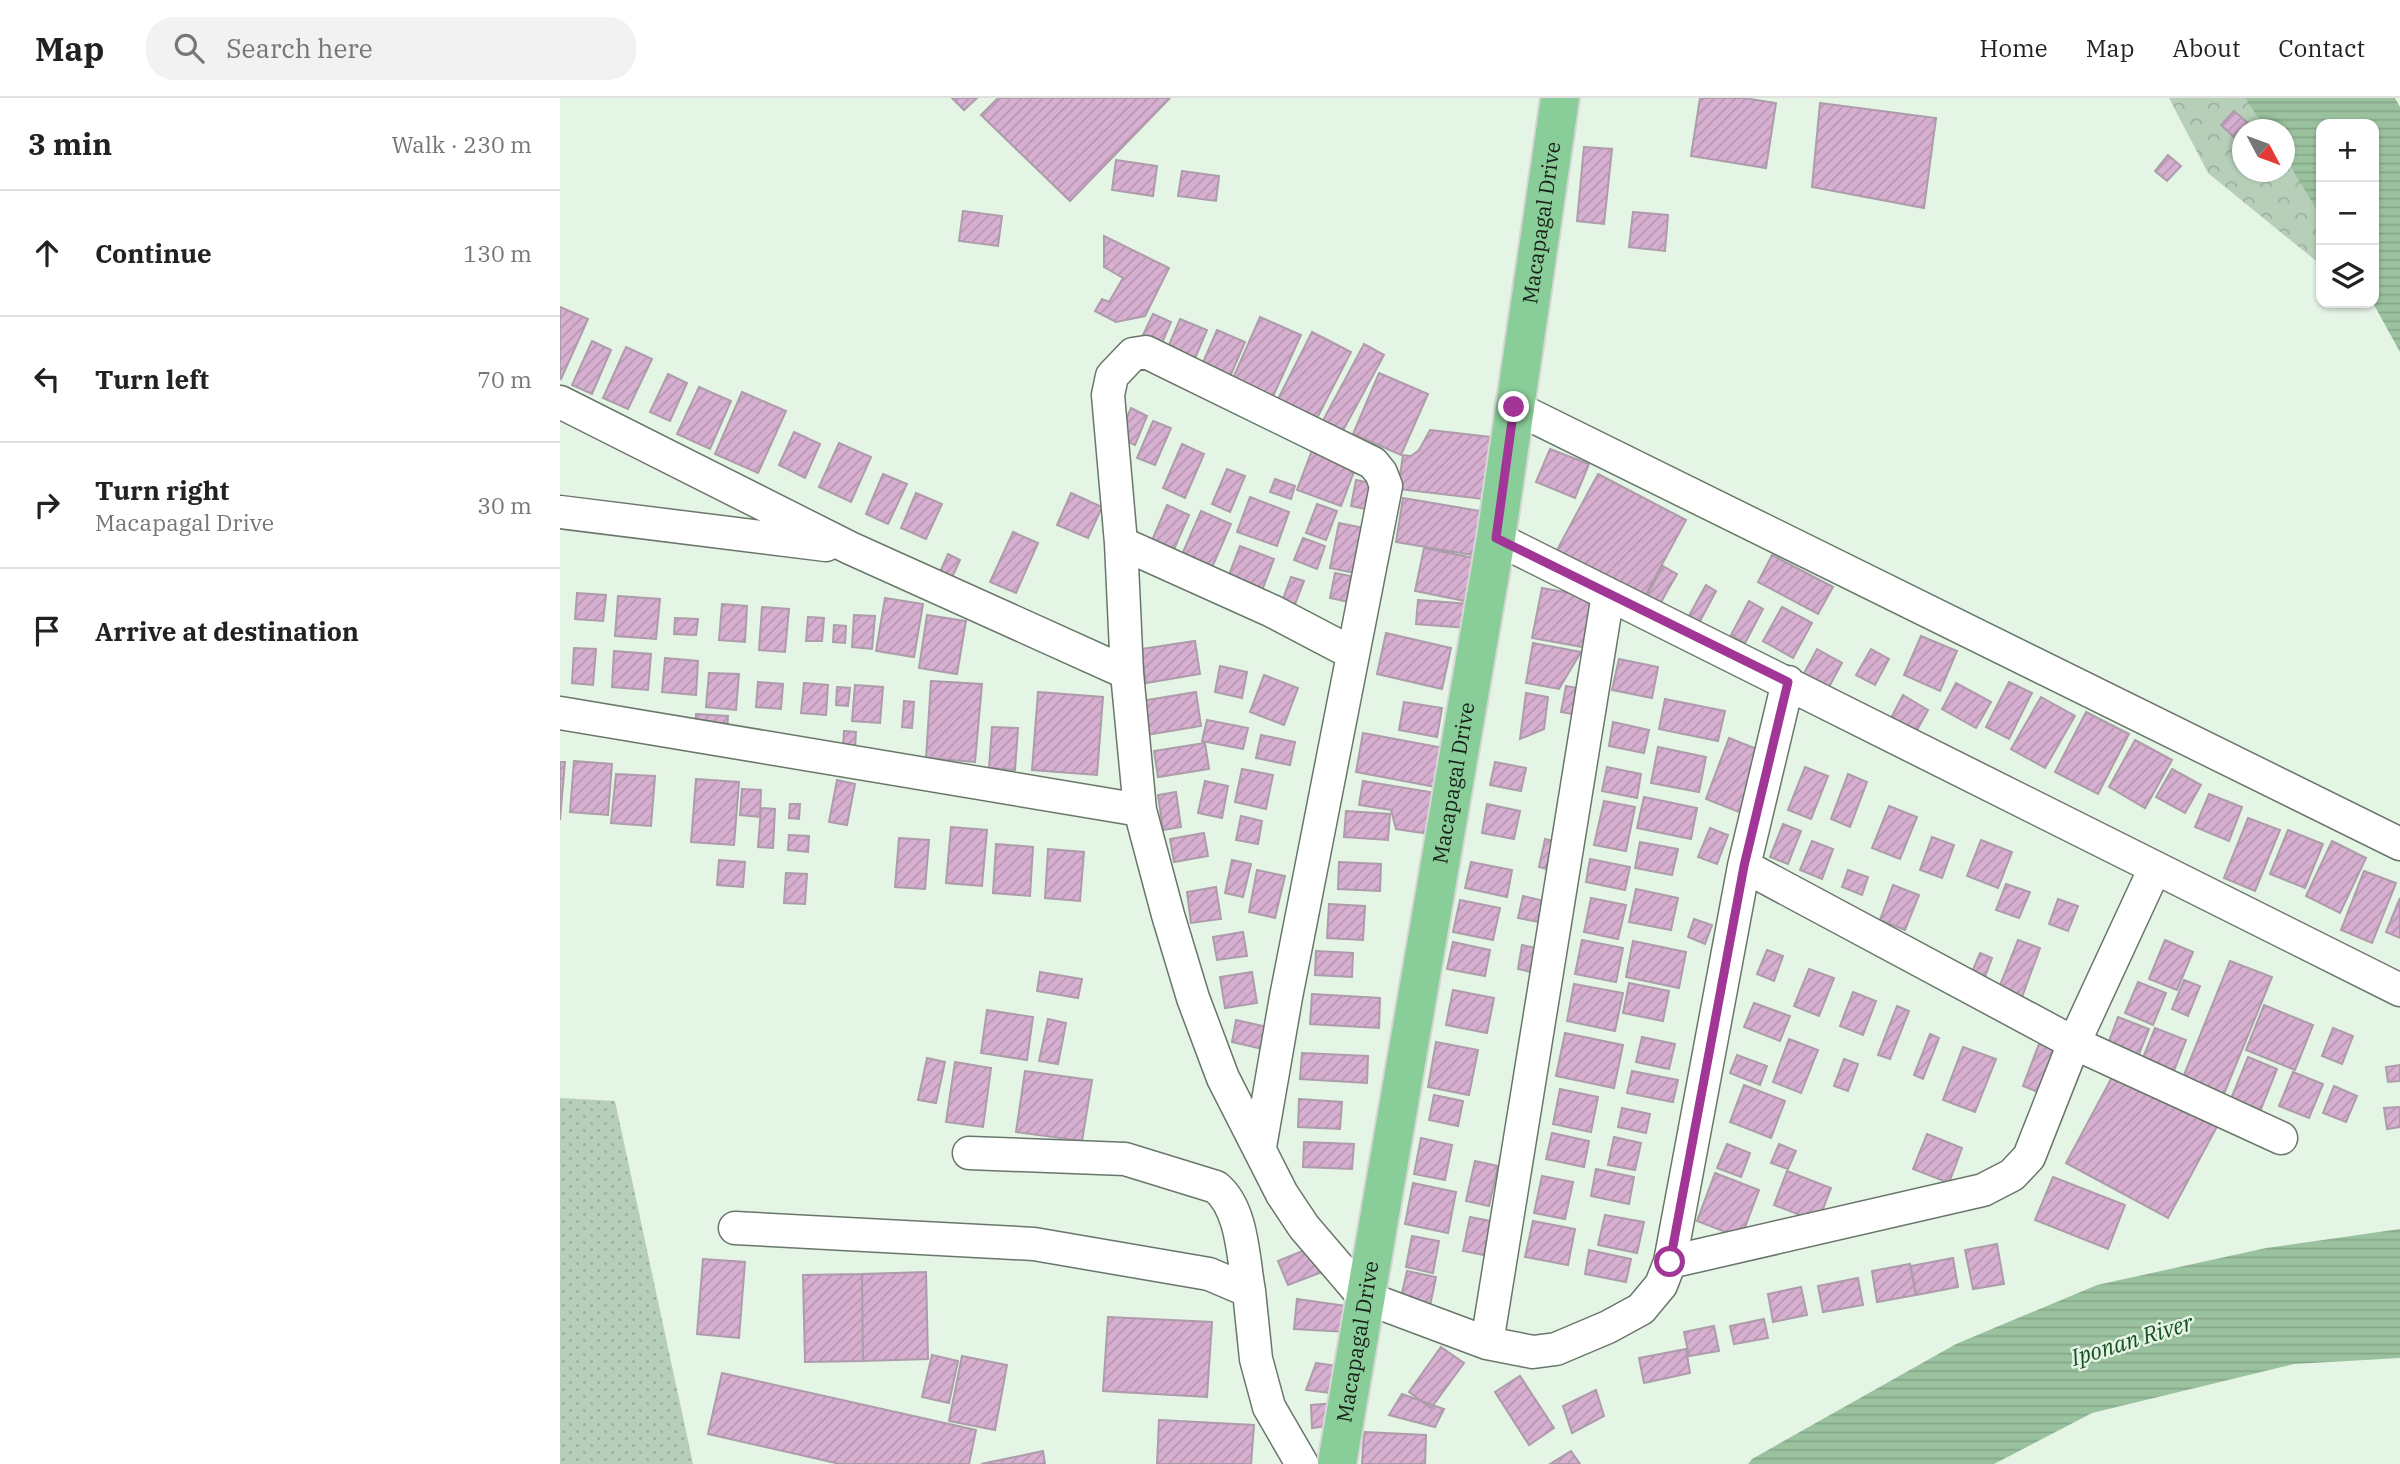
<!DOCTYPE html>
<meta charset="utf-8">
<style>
body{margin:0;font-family:"IBM Plex Serif",serif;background:#f2f2f2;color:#222}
.controls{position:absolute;right:21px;top:21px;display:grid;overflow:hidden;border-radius:14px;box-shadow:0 2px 5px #0004}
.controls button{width:63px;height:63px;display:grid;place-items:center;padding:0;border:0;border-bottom:2px solid #e0e0e0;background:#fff;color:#222;font:35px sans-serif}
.compass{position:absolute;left:1672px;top:21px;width:63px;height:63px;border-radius:50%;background:#fff;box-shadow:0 2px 5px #0004;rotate:131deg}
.stop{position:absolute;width:21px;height:21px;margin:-16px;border:5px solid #a13697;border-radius:50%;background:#fff}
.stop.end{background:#a13697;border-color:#fff;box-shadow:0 2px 7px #0008}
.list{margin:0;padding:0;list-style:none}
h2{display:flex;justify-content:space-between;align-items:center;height:91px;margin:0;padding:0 28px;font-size:30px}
h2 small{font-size:23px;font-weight:400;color:#767676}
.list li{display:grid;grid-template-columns:46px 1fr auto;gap:21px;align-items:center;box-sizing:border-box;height:126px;padding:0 28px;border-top:2px solid #e0e0e0}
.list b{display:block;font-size:26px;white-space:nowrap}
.list p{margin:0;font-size:23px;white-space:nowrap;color:#767676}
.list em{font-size:23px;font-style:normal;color:#767676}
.icon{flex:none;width:38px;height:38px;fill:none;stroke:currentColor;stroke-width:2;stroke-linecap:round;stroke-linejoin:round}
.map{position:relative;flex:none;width:1840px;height:1366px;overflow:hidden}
header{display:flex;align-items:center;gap:42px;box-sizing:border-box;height:98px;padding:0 35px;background:#fff;border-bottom:2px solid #e0e0e0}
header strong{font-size:33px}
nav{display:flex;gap:38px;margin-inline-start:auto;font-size:24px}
.search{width:490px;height:63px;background:#f2f2f2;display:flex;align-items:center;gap:18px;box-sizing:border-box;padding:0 24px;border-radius:28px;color:#767676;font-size:26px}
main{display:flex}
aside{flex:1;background:#fff}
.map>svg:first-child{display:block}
.grass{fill:url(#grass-dots)}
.forest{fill:url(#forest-crowns)}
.water{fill:url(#water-rules)}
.building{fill:url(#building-hatch);stroke:#ad9caa;stroke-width:2}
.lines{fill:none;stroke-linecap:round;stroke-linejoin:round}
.minor-casing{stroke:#687769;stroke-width:35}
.major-casing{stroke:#d6d7d6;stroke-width:42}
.minor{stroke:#fff;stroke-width:32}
.major{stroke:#89cd98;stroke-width:38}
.route{stroke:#a13697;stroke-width:9}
.labels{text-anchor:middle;stroke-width:5;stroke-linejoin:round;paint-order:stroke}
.street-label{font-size:21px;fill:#191f19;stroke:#e4f4e5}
.water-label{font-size:23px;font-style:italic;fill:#175023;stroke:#e4f4e5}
</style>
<header>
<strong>Map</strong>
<div class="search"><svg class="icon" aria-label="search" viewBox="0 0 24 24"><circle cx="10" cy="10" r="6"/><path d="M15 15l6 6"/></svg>Search here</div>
<nav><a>Home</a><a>Map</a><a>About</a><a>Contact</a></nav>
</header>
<main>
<aside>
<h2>3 min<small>Walk · 230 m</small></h2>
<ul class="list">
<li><svg class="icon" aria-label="ahead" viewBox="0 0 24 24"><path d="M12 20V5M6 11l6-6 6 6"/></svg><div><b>Continue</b></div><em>130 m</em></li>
<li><svg class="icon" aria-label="left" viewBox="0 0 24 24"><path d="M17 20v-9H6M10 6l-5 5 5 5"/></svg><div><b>Turn left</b></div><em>70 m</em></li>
<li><svg class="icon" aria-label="right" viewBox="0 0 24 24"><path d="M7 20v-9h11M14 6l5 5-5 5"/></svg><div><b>Turn right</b><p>Macapagal Drive</p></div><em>30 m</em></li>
<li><svg class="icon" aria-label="arrive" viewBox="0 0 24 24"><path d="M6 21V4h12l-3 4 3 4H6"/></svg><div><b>Arrive at destination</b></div></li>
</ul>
</aside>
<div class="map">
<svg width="1840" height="1366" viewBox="0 0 1840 1366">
<defs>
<pattern id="grass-dots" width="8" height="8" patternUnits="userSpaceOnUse" patternTransform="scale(1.75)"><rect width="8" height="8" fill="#b7cfb9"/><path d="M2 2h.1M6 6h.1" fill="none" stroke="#9db19e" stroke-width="1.8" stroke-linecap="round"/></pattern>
<pattern id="forest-crowns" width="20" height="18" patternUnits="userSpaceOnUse" patternTransform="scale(1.75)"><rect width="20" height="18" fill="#b7cfb9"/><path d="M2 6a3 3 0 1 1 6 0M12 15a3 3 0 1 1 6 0" fill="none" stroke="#9db19e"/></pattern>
<pattern id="water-rules" width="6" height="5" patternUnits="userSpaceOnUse" patternTransform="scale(1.75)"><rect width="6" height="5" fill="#9bc29f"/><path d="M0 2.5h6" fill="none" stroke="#85a688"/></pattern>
<pattern id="building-hatch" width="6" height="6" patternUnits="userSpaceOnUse" patternTransform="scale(1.75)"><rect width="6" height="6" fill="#d7afd0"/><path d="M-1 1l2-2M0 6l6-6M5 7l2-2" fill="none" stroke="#b896b2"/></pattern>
</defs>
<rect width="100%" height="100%" fill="#e4f4e5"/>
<!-- grass -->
<path class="grass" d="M0,1000L55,1003L133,1366H0Z"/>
<!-- forest -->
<path class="forest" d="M1609,0H1690L1713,31L1682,32V74H1724L1725,46L1761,96V167L1648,75Z"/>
<!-- water -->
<path class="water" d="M1685,0H1835L1840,9V254L1813,205L1814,26H1761V119L1725,59L1724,32L1706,31Z
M1840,1131V1260L1734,1266L1532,1315L1434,1366H1188L1192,1361L1396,1246L1537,1187L1706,1150Z"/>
<!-- building -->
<path class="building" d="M392,0H417L404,12Z
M438,0H610L510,103L421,17Z
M1140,0H1183L1216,5L1206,70L1131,58Z
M1260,5L1376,20L1364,110L1252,89Z
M1674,13L1688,25L1674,39L1661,27Z
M1024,49L1052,51L1044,126L1017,123Z
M1608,57L1621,68L1607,83L1595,73Z
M556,62L597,68L593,98L552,92Z
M622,73L659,78L656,103L618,98Z
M403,113L442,118L438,148L399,143Z
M1073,114L1108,117L1105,153L1069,149Z
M544,138L609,170L585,218L556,224L535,213L542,201L549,204L563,180L544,169Z
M0,209L28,221L1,281L0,280Z
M593,216L611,224L602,245L583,237Z
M700,219L741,237L710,305L670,287Z
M620,221L647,232L633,265L606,254Z
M657,232L685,244L666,288L638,276Z
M752,234L791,254L755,324L716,305Z
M32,243L51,252L32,296L12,287Z
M804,246L824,257L780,338L760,328Z
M66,249L92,261L68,311L43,300Z
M819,275L868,296L841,357L793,336Z
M108,276L127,285L110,323L90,314Z
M139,289L171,303L150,351L117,336Z
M182,294L226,313L198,375L155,356Z
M571,310L587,318L575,347L558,340Z
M593,323L611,330L595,367L577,360Z
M870,332L939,340L931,402L838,391L843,357L851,358L859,352Z
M234,334L260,346L245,380L219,367Z
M279,345L311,359L291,404L259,389Z
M622,346L644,356L625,400L603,390Z
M754,347L798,363L781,408L737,392Z
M990,351L1029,366L1015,400L976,384Z
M667,371L685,378L670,414L652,406Z
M323,376L347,386L328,426L306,416Z
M1038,376L1126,422L1085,498L997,452Z
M715,381L735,388L731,401L710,394Z
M796,382L820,387L815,413L791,408Z
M356,395L382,406L366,441L341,430Z
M511,395L542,409L528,440L497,427Z
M690,399L729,414L717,448L677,434Z
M843,400L926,414L919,458L836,444Z
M757,406L777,413L766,442L746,435Z
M607,407L629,417L612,456L590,447Z
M641,413L671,426L650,474L620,461Z
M779,425L804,430L795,475L770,470Z
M453,434L478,445L456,495L430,484Z
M743,440L765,448L757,471L734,462Z
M680,448L714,461L698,503L664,490Z
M864,450L914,460L905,503L855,493Z
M388,456L400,462L388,488L376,483Z
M1212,457L1273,489L1258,516L1198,484Z
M1103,468L1117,476L1096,513L1082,506Z
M775,475L795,479L789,504L770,500Z
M731,479L744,483L732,514L720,509Z
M1146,487L1156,493L1137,529L1126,523Z
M982,490L1037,500L1028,550L972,540Z
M17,495L46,497L43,523L15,521Z
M58,498L100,501L96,541L55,538Z
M325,500L363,506L354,559L316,553Z
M858,502L910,506L907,530L856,526Z
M1189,503L1203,511L1185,545L1171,537Z
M162,506L187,508L185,544L159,542Z
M202,509L229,511L225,554L199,552Z
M1222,509L1252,525L1233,560L1203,543Z
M294,517L315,518L312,551L292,549Z
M367,517L406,523L397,576L359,570Z
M248,519L264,520L262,543H246Z
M115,520L138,521L136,537L114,536Z
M274,527L286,528L285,545L273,544Z
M826,535L891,550L882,591L817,576Z
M1361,538L1397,553L1380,593L1344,577Z
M635,543L640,576L586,585L581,551Z
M973,545L1021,554L999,591L966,585Z
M14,550L36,551L33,587L12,585Z
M1257,551L1282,565L1268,591L1243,577Z
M1311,551L1329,561L1315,587L1296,577Z
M54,553L91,556L88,592L52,589Z
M105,560L138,563L136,597L102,594Z
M1059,561L1098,569L1092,600L1052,592Z
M660,568L687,574L682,600L655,594Z
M149,575L179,576L176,612L146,609Z
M704,577L738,590L724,627L690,614Z
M371,583L422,586L415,664L366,660Z
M198,584L223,586L221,611L196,609Z
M1449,584L1472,595L1449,641L1426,629Z
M244,585L268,587L266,617L241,615Z
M1396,585L1431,604L1416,630L1382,611Z
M295,587L323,589L320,625L292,623Z
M1006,588L1023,591L1018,617L1001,614Z
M277,589L290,590L288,608L276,607Z
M478,594L543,599L537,677L472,672Z
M636,594L641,628L586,637L581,603Z
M966,595L988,599L984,631L960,641Z
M1343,597L1368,612L1356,634L1331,620Z
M1481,599L1515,618L1485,670L1451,651Z
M1105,601L1165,613L1158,643L1099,631Z
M344,603L354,604L352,630L342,629Z
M844,604L882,610L877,639L839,632Z
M1526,614L1569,636L1538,696L1495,674Z
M136,616L168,618L167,634L135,631Z
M647,622L688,630L683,651L642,643Z
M1053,624L1089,632L1084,655L1049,648Z
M432,629L458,630L455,672L429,670Z
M284,633L296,634L295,650L283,649Z
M803,635L889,651L881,690L796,674Z
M701,637L735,644L730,667L696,660Z
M1169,640L1207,655L1184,716L1146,701Z
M1575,642L1612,662L1585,710L1549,689Z
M645,645L649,671L598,679L594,653Z
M1098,649L1146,659L1139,694L1091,685Z
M14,663L52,666L48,717L10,714Z
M0,664H5L0,722Z
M935,664L966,670L961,693L930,687Z
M1047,669L1081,676L1077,700L1042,693Z
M1245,669L1268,678L1251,721L1228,712Z
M682,671L713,677L706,711L675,704Z
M1612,671L1641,687L1625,715L1596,699Z
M56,676L95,678L91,728L51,725Z
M1288,676L1307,684L1290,729L1271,721Z
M136,681L179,684L174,747L131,744Z
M277,682L295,686L287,727L269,724Z
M645,683L668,688L662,720L638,715Z
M803,683L876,695L870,736L836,731L831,712L799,707Z
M182,691L201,692L200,719L180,717Z
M616,694L621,729L603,732L598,697Z
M1649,696L1682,709L1669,743L1635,729Z
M1084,699L1137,710L1131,741L1077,730Z
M1044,703L1075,709L1066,753L1034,747Z
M230,706H240L239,721L229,720Z
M927,706L960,713L954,741L922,735Z
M1329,708L1357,719L1340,761L1312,750Z
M201,710L215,711L213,750L198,749Z
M786,713L830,716L828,742L784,739Z
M681,718L702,723L698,746L676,742Z
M1688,720L1720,732L1695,793L1664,780Z
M1223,726L1241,733L1228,766L1210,759Z
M391,729L427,732L422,788L386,785Z
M1150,730L1168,737L1157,766L1138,759Z
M1728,732L1763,746L1745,790L1710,776Z
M644,735L648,758L614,764L610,741Z
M229,737L249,738L248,754L228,752Z
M1372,739L1394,747L1382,780L1360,772Z
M339,740L369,742L365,791L335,789Z
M985,741L997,744L992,772L979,769Z
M1421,742L1452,754L1438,790L1407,778Z
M1252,743L1273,751L1262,781L1240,772Z
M1772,743L1806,760L1780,815L1746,798Z
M1080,744L1118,751L1112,777L1075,770Z
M436,746L473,749L470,798L433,795Z
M488,751L524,754L520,803L485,800Z
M1030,761L1070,769L1065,792L1026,784Z
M159,762L185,764L183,789L157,787Z
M672,762L691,766L683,799L665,795Z
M779,764L821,766L820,793L778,791Z
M911,764L952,772L947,799L905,790Z
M697,772L725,778L715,820L689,814Z
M1288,772L1308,779L1302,797L1282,789Z
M1804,773L1836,785L1812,845L1781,832Z
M226,775L247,776L245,806L224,805Z
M1446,786L1470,794L1459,820L1436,812Z
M1333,787L1359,797L1345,832L1320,822Z
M656,789L661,821L631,825L627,794Z
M1076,791L1118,800L1111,832L1069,824Z
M963,798L984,803L979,824L958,820Z
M1031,800L1066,807L1058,841L1024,834Z
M1840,800V840L1826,834Z
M1498,801L1518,808L1508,833L1489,826Z
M900,802L940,810L933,842L893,834Z
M769,806L805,808L803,842L767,840Z
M1134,821L1152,827L1145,846L1128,839Z
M683,834L687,858L657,862L653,839Z
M1022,842L1063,850L1056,884L1015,876Z
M1458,842L1480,850L1462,899L1439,890Z
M1605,842L1633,854L1617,892L1589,881Z
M1073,843L1126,854L1119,890L1066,879Z
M893,844L930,852L925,878L887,871Z
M962,847L976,850L971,874L958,871Z
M1207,852L1223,858L1214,883L1197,876Z
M756,853L793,855L792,879L755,877Z
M1420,855L1432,860L1425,879L1412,874Z
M1670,863L1712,879L1661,1003L1620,987Z
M1249,871L1274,880L1259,918L1234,908Z
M480,874L522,881L518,900L477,893Z
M692,874L697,905L665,910L660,879Z
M1624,882L1640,888L1628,918L1612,911Z
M1578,884L1606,895L1593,927L1565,915Z
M1069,885L1109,893L1103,923L1063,915Z
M1014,886L1063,895L1055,933L1007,923Z
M893,892L934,900L927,935L886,927Z
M1293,894L1316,903L1303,937L1280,928Z
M752,896L820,900L819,930L750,926Z
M1194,905L1230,918L1220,943L1184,929Z
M1704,907L1753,927L1735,972L1686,952Z
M1337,908L1349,913L1330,961L1318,957Z
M427,912L473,919L467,962L421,955Z
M1558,919L1589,931L1575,966L1545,954Z
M488,921L506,925L498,966L479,963Z
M676,922L712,930L707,952L672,944Z
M1595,930L1626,942L1611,980L1580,967Z
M1773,930L1793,938L1782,966L1762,958Z
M1005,935L1063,947L1054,990L996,978Z
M1370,936L1379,940L1363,981L1354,977Z
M1082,939L1115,946L1109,971L1076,964Z
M1229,941L1258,952L1241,995L1213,984Z
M876,944L918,952L909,997L868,989Z
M1479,946L1502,954L1485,997L1463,988Z
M1403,949L1436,961L1415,1014L1383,1002Z
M742,955L808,958L807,985L740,981Z
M1177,957L1207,968L1200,987L1170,975Z
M1688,959L1717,971L1695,1026L1666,1013Z
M367,960L385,964L376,1005L358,1002Z
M1284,961L1298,966L1288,993L1274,988Z
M395,964L431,970L423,1029L386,1024Z
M1840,967V983L1828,984L1826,969Z
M1558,968L1660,1023L1608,1120L1506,1065Z
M465,973L532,982L522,1043L456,1034Z
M1072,973L1118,982L1113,1004L1067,995Z
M1733,974L1763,986L1749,1020L1719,1008Z
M1184,987L1225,1003L1211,1040L1170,1024Z
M1774,988L1797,998L1786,1024L1763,1015Z
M1000,991L1038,999L1031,1034L993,1026Z
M874,997L903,1003L898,1028L869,1022Z
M739,1001L782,1004L780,1031L738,1029Z
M1840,1009V1029L1827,1031L1824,1010Z
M1062,1010L1090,1016L1086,1035L1058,1029Z
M992,1035L1029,1043L1024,1069L986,1061Z
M1367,1036L1402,1050L1389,1085L1353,1071Z
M1054,1039L1081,1045L1075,1072L1048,1067Z
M861,1040L892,1047L885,1082L854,1076Z
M744,1044L794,1046L792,1071L743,1069Z
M1167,1046L1190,1055L1181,1079L1157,1070Z
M1219,1046L1236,1053L1228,1071L1211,1065Z
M915,1063L938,1068L929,1108L906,1103Z
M1036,1071L1074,1079L1069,1106L1031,1098Z
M1227,1073L1271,1090L1258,1124L1214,1107Z
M1155,1075L1199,1092L1181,1140L1137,1123Z
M982,1078L1013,1084L1005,1121L974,1115Z
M1493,1079L1565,1107L1548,1151L1475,1122Z
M853,1085L896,1094L888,1135L845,1126Z
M1045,1117L1084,1124L1077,1155L1038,1147Z
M910,1119L931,1123L924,1157L903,1153Z
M973,1123L1015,1131L1008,1167L965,1159Z
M852,1138L879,1143L873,1175L846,1169Z
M1437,1146L1444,1186L1413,1191L1405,1152Z
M752,1149L765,1173L728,1187L718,1163Z
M1029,1152L1071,1161L1066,1184L1025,1176Z
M1393,1160L1398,1189L1356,1197L1351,1168Z
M143,1161L185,1164L179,1240L137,1236Z
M1350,1166L1356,1197L1317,1204L1312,1173Z
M847,1173L876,1179L869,1213L839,1208Z
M366,1174L368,1261L303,1263L302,1176Z
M302,1176L303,1263L245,1264L243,1177Z
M1298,1180L1303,1207L1263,1214L1258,1188Z
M1241,1189L1247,1217L1213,1224L1208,1196Z
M737,1201L794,1209L788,1234L734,1231Z
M548,1219L652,1224L647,1299L543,1293Z
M1204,1221L1208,1240L1174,1246L1170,1228Z
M1154,1228L1159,1253L1129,1258L1124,1234Z
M881,1249L904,1265L871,1310L849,1294Z
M1126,1251L1130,1275L1084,1285L1079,1260Z
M372,1257L398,1263L389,1305L362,1299Z
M402,1258L447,1267L435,1332L389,1323Z
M756,1265L785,1269L778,1296L746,1292Z
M162,1275L416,1332L409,1366H280L148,1336Z
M960,1278L994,1330L969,1347L935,1294Z
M1036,1292L1044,1318L1012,1335L1003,1308Z
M842,1296L884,1311L875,1329L829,1317Z
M776,1305L773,1327L752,1330L751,1307Z
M599,1322L694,1327L691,1366H597Z
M804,1334L866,1337L865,1366H802Z
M483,1353L485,1366H421Z
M1011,1353L1020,1366H990Z"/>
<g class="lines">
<!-- minor casing -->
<g class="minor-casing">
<path id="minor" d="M0,304L290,450L567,575
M954,309L1840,746
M0,414L266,447
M936,440L1840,892
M561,445L712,513L792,555
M0,615L580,712
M1184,768L1514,945L1721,1040
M700,1049L726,899L826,388L821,375L813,365L586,254L573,256L552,278L548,297L561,445L567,575L580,712L608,817L633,900L663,980L722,1096L744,1129L804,1199L927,1245L973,1254L996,1251L1048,1229L1081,1211L1101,1187L1110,1164L1423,1092L1452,1077L1469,1059L1514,945L1595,770
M175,1130L474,1146L649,1176L689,1193C683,1161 683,1111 656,1089L565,1061L409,1055
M1110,1164L1184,768L1228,584
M689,1193L696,1261L709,1309L742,1366
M927,1245L1048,496"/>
</g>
<!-- major casing -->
<g class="major-casing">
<g id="major">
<path id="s1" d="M777,1366L936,440L1000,0"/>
</g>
</g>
<!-- minor -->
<use href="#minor" class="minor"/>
<!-- major -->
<use href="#major" class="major"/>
</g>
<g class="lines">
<!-- route -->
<path class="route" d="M954,309L936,440L1228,584L1184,768L1110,1164"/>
</g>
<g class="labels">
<!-- street labels -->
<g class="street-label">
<text dy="7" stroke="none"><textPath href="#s1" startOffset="1258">Macapagal Drive</textPath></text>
<text dy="7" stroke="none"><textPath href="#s1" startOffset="691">Macapagal Drive</textPath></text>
<text dy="7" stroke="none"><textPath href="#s1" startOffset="124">Macapagal Drive</textPath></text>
</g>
<!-- water labels -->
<g class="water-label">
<text transform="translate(1572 1242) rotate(-17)" y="8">Iponan River</text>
</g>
</g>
</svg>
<div class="controls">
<button>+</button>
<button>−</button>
<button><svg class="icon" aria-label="layers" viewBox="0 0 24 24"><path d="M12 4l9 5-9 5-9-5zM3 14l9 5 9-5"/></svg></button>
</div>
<svg class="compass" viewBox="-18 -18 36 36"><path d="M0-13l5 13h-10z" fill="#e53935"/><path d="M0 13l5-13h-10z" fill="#767676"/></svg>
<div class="stop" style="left:1110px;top:1164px"></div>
<div class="stop end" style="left:954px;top:309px"></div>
</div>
</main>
